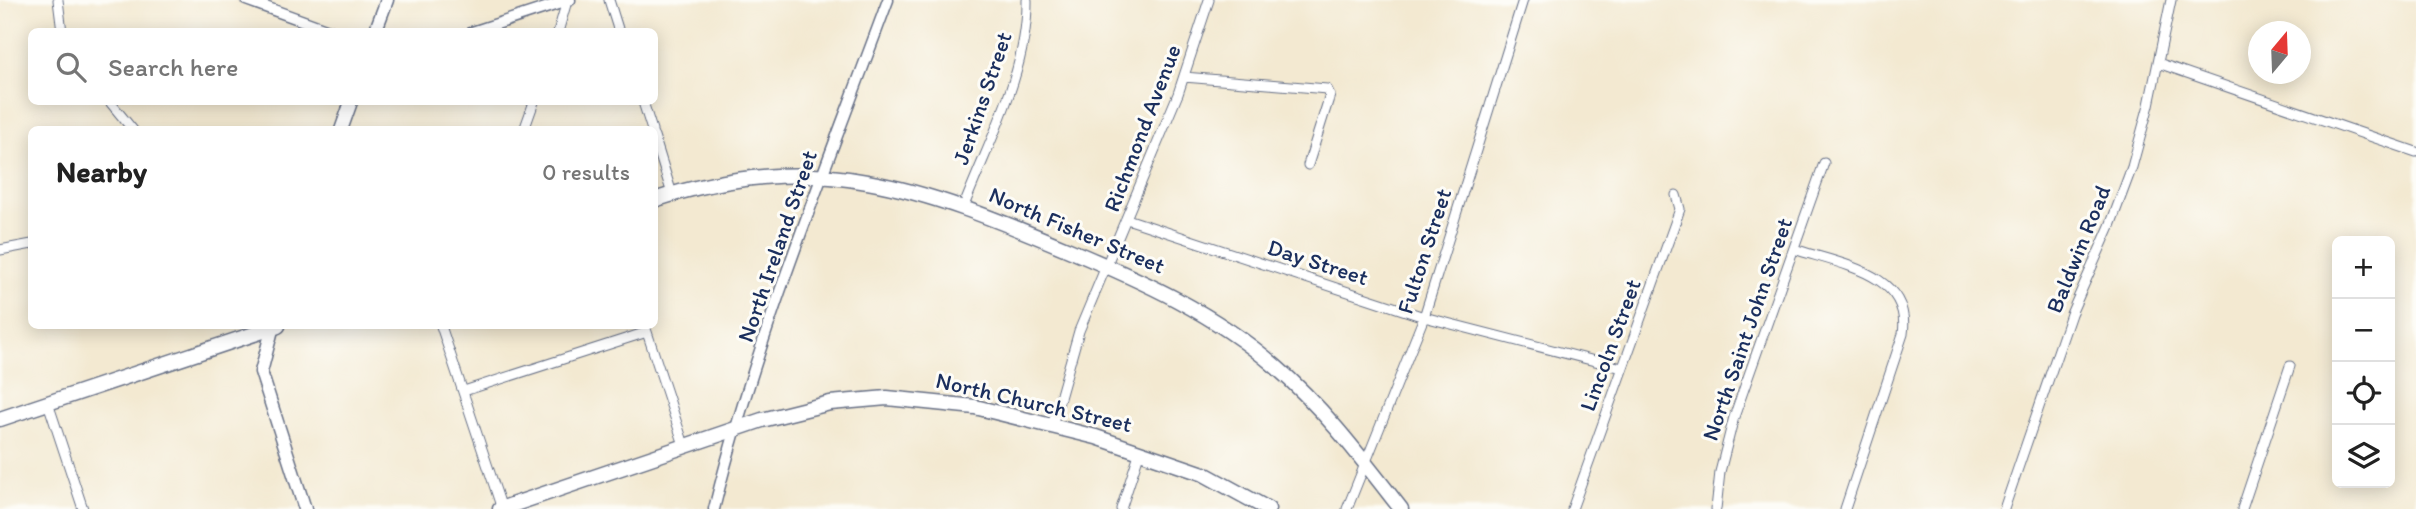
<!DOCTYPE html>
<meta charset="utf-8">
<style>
body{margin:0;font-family:Itim,sans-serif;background:#f2f2f2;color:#222}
.controls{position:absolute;right:21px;bottom:21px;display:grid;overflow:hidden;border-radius:10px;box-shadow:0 4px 18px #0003}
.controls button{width:63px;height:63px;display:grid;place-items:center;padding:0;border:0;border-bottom:2px solid #e0e0e0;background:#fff;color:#222;font:35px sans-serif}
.compass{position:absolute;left:2248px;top:21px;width:63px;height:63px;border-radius:50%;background:#fff;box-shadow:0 4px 18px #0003;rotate:19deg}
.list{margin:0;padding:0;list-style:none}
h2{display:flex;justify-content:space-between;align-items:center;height:91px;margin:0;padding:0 28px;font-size:30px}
h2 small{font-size:23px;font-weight:400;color:#767676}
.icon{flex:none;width:38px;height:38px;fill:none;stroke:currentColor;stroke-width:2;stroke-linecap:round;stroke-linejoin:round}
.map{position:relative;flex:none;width:2416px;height:509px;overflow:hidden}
.search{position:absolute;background:#fff;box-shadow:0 4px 18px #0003;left:28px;top:28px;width:630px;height:77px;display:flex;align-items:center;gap:18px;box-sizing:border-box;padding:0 24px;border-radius:10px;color:#767676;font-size:26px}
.panel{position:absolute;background:#fff;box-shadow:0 4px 18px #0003;left:28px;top:126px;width:630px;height:203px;border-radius:10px}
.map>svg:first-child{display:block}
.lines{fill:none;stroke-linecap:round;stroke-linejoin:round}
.minor-casing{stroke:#677086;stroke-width:11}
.tertiary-casing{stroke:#677086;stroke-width:13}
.secondary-casing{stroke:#677086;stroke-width:15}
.primary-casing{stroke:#677086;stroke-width:17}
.minor{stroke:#fff;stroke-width:9}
.tertiary{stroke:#fff;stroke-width:10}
.secondary{stroke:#fff;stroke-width:12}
.primary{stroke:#fff;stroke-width:14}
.labels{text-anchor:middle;stroke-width:6;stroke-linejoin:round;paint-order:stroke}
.street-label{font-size:23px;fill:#1b2f5e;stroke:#fdfcf7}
</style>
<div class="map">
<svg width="2416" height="509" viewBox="0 0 2416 509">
<rect width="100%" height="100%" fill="#fdfcf7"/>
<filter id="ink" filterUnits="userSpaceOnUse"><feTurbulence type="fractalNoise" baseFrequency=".0143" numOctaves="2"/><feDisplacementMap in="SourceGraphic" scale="14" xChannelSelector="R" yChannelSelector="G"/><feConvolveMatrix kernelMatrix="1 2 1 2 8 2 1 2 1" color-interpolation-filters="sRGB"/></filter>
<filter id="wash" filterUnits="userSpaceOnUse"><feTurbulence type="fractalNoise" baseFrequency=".00686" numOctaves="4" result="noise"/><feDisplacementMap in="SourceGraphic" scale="28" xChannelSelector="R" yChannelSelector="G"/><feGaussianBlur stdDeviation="1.57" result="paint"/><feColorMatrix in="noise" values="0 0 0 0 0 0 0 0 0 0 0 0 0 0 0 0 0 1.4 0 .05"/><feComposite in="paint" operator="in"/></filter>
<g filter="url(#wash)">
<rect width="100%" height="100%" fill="#f3e9d1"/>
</g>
<g filter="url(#ink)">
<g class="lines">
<!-- minor casing -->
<g class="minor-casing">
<path id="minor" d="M58,0L62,32
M609,0L619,32
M558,32L567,1
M2158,63L2416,152
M1184,77L1327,89L1330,95L1308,165
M110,102L133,130
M643,102L652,130
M524,130L534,102
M654,136L672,194
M964,206C989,141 1028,71 1027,0
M1127,219L1424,317L1622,368
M1794,249C1839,264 1912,273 1903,334L1845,509
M0,250L32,244
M441,326L502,509
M645,326L684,445
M464,391L647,332
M48,403L83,509
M1052,426L1079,331L1178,94L1209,0
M1121,509L1140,451
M1347,509L1424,317L1523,0
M1572,509L1680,209L1676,195
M1716,509L1720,472L1734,417L1824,163
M2004,509L2071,314L2110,226L2132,167L2149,105L2171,0
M2242,509L2290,366"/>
</g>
<!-- tertiary casing -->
<g class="tertiary-casing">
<path id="tertiary" d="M246,0L334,32
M472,32L570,0
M714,509C757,335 826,168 888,0"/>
</g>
<!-- secondary casing -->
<g class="secondary-casing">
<path id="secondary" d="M375,32L387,0
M341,130L351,102
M273,326L261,372L305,509"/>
</g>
<!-- primary casing -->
<g class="primary-casing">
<path id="primary" d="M654,200C814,147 922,188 1069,250C1143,281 1214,313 1275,366C1324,408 1362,459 1401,509
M0,419L278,326
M500,509L762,420L830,403L887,398L975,407L1096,437L1204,474L1268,509"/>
</g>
<!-- minor -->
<use href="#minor" class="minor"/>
<!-- tertiary -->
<use href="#tertiary" class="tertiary"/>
<!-- secondary -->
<use href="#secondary" class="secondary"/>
<!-- primary -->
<use href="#primary" class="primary"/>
</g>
</g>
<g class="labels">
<!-- street labels -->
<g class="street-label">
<text transform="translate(982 98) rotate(-71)" y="8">Jerkins Street</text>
<text transform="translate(1142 128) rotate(-69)" y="8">Richmond Avenue</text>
<text transform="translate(1077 230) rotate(23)" y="8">North Fisher Street</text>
<text transform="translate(777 246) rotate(-71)" y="8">North Ireland Street</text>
<text transform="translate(2078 249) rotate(-68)" y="8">Baldwin Road</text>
<text transform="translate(1424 251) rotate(-72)" y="8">Fulton Street</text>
<text transform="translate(1318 262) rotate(18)" y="8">Day Street</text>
<text transform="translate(1747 329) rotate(-71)" y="8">North Saint John Street</text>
<text transform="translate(1610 345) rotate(-70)" y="8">Lincoln Street</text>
<text transform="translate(1034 402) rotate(13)" y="8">North Church Street</text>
</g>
</g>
</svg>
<div class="controls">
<button>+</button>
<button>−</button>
<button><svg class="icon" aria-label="locate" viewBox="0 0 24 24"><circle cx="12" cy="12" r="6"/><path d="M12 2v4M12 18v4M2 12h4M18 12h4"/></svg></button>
<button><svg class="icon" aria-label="layers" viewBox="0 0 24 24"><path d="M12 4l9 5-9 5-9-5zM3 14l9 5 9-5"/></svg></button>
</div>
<svg class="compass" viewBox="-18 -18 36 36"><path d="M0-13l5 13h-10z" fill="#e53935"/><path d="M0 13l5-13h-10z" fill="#767676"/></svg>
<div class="search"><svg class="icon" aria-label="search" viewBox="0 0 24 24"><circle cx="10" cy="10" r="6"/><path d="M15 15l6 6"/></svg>Search here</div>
<section class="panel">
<h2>Nearby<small>0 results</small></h2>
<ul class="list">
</ul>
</section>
</div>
